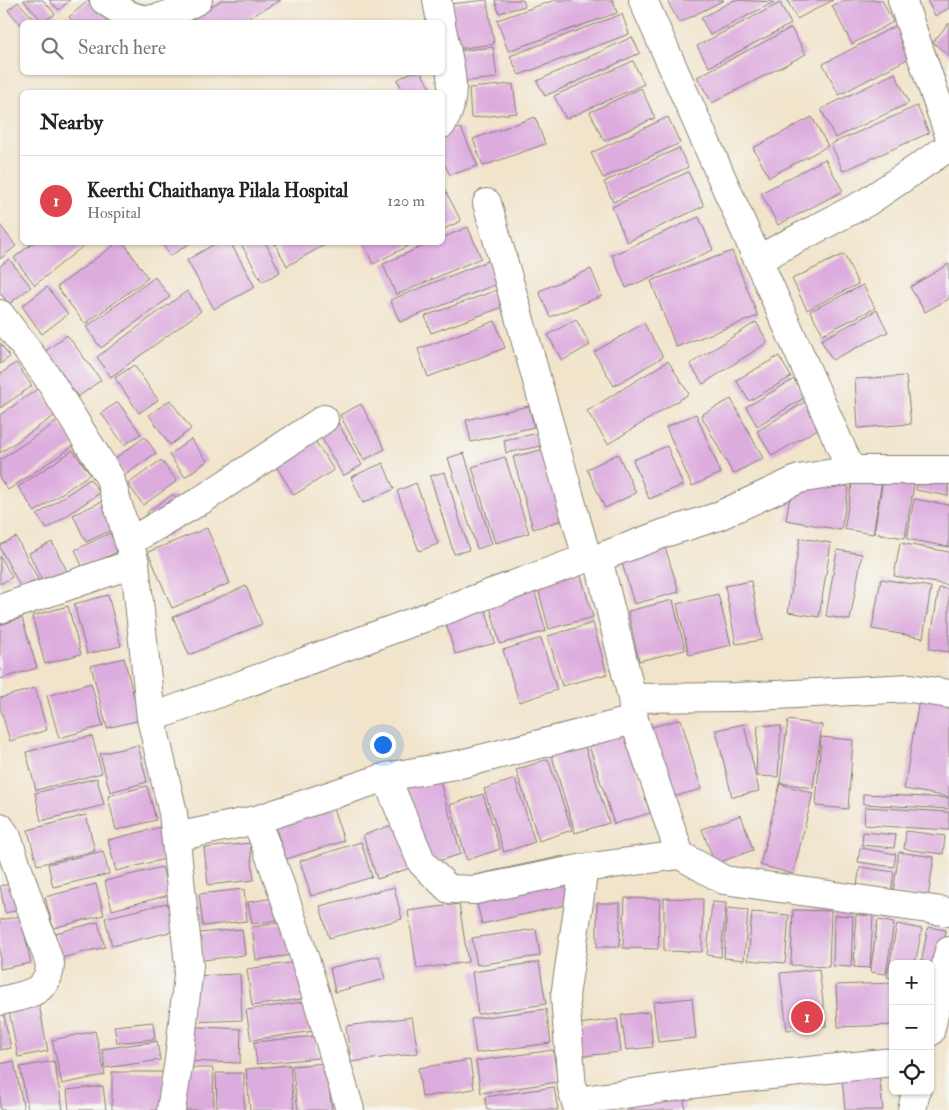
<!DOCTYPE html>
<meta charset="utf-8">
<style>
body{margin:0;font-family:"IM FELL Double Pica",serif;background:#f6f6f6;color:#222}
.controls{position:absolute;right:15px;bottom:15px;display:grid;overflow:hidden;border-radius:8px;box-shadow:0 1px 4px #0004}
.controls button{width:45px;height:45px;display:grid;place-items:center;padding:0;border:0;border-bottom:1px solid #e0e0e0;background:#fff;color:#222;font:25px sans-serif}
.you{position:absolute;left:382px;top:744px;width:18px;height:18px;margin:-12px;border:4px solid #fff;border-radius:50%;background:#1a73e8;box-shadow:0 0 0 8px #1a73e833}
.badge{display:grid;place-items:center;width:32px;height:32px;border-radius:50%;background:#c8321e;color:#fff;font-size:16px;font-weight:700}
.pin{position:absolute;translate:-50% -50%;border:2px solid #fff;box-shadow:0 1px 5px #0006}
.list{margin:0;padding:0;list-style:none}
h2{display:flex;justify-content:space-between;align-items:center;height:65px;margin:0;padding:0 20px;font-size:21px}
h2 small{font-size:16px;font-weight:400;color:#767676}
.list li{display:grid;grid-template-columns:32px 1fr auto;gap:15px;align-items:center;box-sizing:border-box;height:90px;padding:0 20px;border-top:1px solid #e0e0e0}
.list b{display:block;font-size:19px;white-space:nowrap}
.list p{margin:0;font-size:16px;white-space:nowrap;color:#767676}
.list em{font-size:16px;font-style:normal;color:#767676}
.icon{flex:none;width:28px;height:28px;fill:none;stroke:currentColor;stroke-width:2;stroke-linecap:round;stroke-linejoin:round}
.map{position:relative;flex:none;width:949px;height:1110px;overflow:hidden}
.search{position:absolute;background:#fff;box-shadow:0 1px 4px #0004;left:20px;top:20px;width:425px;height:55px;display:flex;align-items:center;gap:12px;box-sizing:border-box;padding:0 18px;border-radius:8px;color:#767676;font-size:19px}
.panel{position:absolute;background:#fff;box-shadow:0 1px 4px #0004;left:20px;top:90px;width:425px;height:155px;border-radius:8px}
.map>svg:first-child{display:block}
.building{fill:#ddacde}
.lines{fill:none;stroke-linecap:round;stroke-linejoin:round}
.street-casing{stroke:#868074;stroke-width:30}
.street{stroke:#fff;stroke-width:28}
</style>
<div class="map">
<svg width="949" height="1110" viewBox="0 0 949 1110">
<rect width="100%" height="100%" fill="#f6f6f2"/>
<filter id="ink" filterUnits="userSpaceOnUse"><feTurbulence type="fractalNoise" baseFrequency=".02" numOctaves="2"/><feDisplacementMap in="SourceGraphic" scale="10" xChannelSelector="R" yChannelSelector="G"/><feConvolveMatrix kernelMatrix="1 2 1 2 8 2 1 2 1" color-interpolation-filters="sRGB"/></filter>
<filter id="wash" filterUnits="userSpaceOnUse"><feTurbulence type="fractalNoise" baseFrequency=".0096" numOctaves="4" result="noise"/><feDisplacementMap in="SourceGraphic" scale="20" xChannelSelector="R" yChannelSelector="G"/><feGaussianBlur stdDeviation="1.12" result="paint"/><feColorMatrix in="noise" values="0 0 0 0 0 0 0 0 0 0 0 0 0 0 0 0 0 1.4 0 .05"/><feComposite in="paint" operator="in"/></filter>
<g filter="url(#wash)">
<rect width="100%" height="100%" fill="#f1e4cb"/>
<g id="blocks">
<!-- building -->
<path class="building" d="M23,0H43L55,14L43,22Z
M49,0H70L59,10Z
M89,0H93L112,22H74L69,17Z
M222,0H281L241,22H195L192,17Z
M487,0L494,44L456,49L449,4Z
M495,0H523L525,6L499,13Z
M555,0H613L617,13L508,51L497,20Z
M667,0H724L679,23Z
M734,0L774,2L710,35L701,18Z
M787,0H833L797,19Z
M843,0H882L893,22L852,44L832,6Z
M927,0H949V8L935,16Z
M18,2L37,22H22V26L8,10Z
M780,3L791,24L709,67L697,46Z
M622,14L629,34L519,75L510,56Z
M949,23V57L933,42Z
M897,25L913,56L839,95L823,64Z
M791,28L806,54L712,103L697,77Z
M632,37L640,53L545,96L537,81Z
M493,47L497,78L458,82L454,51Z
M633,61L644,84L566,119L554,96Z
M412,72H421L432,92H404L397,80Z
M895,73L909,103L835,138L821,109Z
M513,84L517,113L471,118L469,88Z
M641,88L655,118L604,141L590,112Z
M917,106L929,133L843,171L831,144Z
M535,117L545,144L483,166L473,139Z
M668,117L680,143L603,178L591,153Z
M812,117L828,146L769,177L753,148Z
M461,128L478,166L450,175L442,160V134Z
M679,148L688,167L613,202L604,182Z
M825,159L843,191L778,225L761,193Z
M688,172L704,206L627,242L612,207Z
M442,184L461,221L442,230Z
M699,217L713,250L626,288L612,255Z
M0,225L16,246L0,259Z
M468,227L481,258L396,295L383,264L432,242H442V238Z
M34,242H88L35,285L14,258Z
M118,242H123L148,278L85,324L57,287Z
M162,242H192L170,256Z
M218,242H230L255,287L214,309L187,260Z
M240,242H265L280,272L262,282Z
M274,242H330L287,266Z
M363,242H416L373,264Z
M732,251L758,316L676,347L651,281Z
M844,254L858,284L807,310L792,279Z
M9,259L31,287L9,304L0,293V266Z
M488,261L497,284L400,322L390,300Z
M949,264V299L925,312L910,287Z
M591,269L602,296L550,317L539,291Z
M155,277L170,297L101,348L86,327Z
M863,285L875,308L823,334L810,311Z
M47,287L68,314L42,334L22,306Z
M500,289L506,306L431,333L425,316Z
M187,291L201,311L111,377L97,357Z
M877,310L888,332L832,360L821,340Z
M576,319L590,345L562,361L548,335Z
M495,321L505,348L428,377L418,349Z
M756,322L768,342L703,384L690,364Z
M644,323L663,357L614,386L594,352Z
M67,335L101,380L78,397L44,352Z
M0,343L10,357L0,364Z
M779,356L791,377L749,401L736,380Z
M668,361L689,394L608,444L587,411Z
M16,363L32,386L0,408V374Z
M134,365L158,400L139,413L115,378Z
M906,376L911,424L858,428L855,379Z
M794,379L804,398L757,426L746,407Z
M39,388L57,414L0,453V415Z
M731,399L763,458L733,474L701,415Z
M170,400L191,429L170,445L149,415Z
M118,402L141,434L124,445L101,413Z
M805,402L821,427L772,456L757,431Z
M361,404L385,449L364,460L340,415Z
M529,406L534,427L471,442L466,420Z
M332,412L362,465L343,476L313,423Z
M696,414L721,473L692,486L666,427Z
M58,421L75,445L8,490L0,479V460Z
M539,433L541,446L506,453L504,440Z
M145,437L156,453L125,475L114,459Z
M313,438L334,470L294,495L274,463Z
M191,439L207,461L185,477L169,455Z
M667,446L683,485L649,499L633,460Z
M548,448L569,518L533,529L513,457Z
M73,450L90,474L35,512L18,487Z
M464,453L492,544L477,549L448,458Z
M618,454L636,493L605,508L587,469Z
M505,457L529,533L495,543L472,467Z
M857,457L885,462L873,534L844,529Z
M887,457L918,462L905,538L874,533Z
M922,457L949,462L948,496L916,490Z
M161,460L177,481L143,505L128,484Z
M383,463L394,489L363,503L351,477Z
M445,472L469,550L454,554L430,476Z
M793,477L849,487L841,530L786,520Z
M90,479L100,493L47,529L37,515Z
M416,483L438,544L419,551L397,491Z
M173,494L192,521L166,539L147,512Z
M914,499L949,505V547L907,539Z
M105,500L118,527L86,542L73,515Z
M207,528L230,583L172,608L148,552Z
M110,533L119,551L83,568L75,550Z
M16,537L38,579L21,588L0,548V545Z
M800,538L831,543L819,617L788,612Z
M52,542L67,571L43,583L29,553Z
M900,543L949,552V585L894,576Z
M665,547L679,592L634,604L621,559Z
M837,550L862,554L850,620L826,616Z
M0,556L12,577L0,584Z
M577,562L593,617L549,629L534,574Z
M530,575L546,631L500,644L485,588Z
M881,579L931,587L923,638L872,629Z
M751,581L762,640L736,644L725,586Z
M246,586L262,624L189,655L173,617Z
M939,588L949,589V652L929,649Z
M480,589L495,643L455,654L439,600Z
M718,594L731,645L689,655L677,604Z
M108,595L121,646L87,654L74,604Z
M673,600L685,650L639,661L628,611Z
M68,606L81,654L45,664L32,616Z
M22,618L37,668L0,679V625Z
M593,623L607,674L562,686L548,636Z
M541,638L557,690L519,702L503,650Z
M124,658L140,720L107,728L91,666Z
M91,683L103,726L59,738L47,696Z
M35,688L47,730L10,741L0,707V698Z
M920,694L949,699V797L904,789Z
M681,719L701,789L669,798L649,728Z
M788,720L822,725L813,788L780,783Z
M744,724L759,791L732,797L716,730Z
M758,725L781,726L778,777L756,776Z
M624,728L650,813L614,824L587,739Z
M92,736L102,773L36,790L26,752Z
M821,737L853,740L848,809L816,806Z
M584,743L609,823L575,833L551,753Z
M138,745L147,782L110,792L100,754Z
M548,759L572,830L539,841L516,770Z
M438,775L461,854L426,865L403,785Z
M97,778L104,805L41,821L35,793Z
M515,779L535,842L504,852L484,789Z
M780,784L813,793L793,874L760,865Z
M147,786L156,820L116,830L108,796Z
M483,794L500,849L467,860L450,805Z
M863,794L949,798V809L863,804Z
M332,805L344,841L286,859L274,823Z
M865,807L949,812V830L864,825Z
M86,815L95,851L37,865L28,830Z
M741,815L753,850L715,864L702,829Z
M399,823L413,867L377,879L363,835Z
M161,827L169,858L116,871L108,840Z
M906,831L945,836L943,854L904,849Z
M863,832L896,835L894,848L862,845Z
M361,842L372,877L311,896L300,861Z
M250,843L254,880L208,885L204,848Z
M860,848L896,854L894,867L858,862Z
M103,851L109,874L53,887L48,864Z
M899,852L934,857L928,898L893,893Z
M563,856L574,903L482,924L470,876Z
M162,867L169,895L112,910L105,881Z
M860,867L894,872L891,891L857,885Z
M16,883L22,909L5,913L0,886Z
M96,884L104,915L53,928L45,897Z
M394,887L402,919L329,938L320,906Z
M244,889L247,921L203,926L199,894Z
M282,897L286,919L252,924L248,902Z
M625,898L660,899L658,949L623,948Z
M664,898L703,899L702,952L664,951Z
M712,902L726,903L721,957L707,955Z
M167,903L174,931L112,946L105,918Z
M597,903H620V947H597Z
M459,904L468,962L417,969L408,911Z
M727,908L748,910L744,960L724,958Z
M793,910L831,911L829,967L791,965Z
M752,912L789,915L785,963L748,960Z
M834,915L853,916L851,967L833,966Z
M856,915H873L870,968L854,967Z
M21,916L31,963L0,969V920Z
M878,920L894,923L886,974L870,972Z
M98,922L105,947L61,958L55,933Z
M287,922L292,955L256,960L252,927Z
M897,924L922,929L915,964H893V978L887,977Z
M928,927L946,930L936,985L930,984V964H921Z
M242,929L245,955L203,960L199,933Z
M536,929L540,956L477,965L472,938Z
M379,956L385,979L335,992L330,968Z
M303,961L308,998L252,1006L247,969Z
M539,962L546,1004L478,1014L472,972Z
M819,969L826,1026L787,1030L780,973Z
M240,974L242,1020L193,1022L191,976Z
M893,983V1025L838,1027L836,985Z
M37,994L48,1051L18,1057L7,1000Z
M0,998L11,1048L0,1050Z
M692,998L696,1038L658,1042L653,1002Z
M310,1001L314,1031L251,1040L246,1010Z
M546,1009L551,1043L476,1053L471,1019Z
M649,1012L653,1047L626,1050L621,1015Z
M412,1017L418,1053L351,1062L346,1026Z
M617,1019L621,1052L582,1056L579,1024Z
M153,1022L155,1039L117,1043L114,1026Z
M184,1026L241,1029L240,1063L183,1061Z
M95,1031L105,1075L62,1084L52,1040Z
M316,1036L318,1058L257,1064L254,1042Z
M157,1041L160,1060L105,1068L102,1049Z
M553,1050L558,1082L481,1093L476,1061Z
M470,1060L474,1089L422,1097L418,1068Z
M14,1061L24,1110H0V1064Z
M54,1061L63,1110H28L20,1067Z
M326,1063L332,1110H298L292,1066Z
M878,1063L883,1110H845L841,1067Z
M290,1065L294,1110H250L246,1069Z
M181,1068H213L214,1110H182Z
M112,1072H164V1110H112Z
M216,1073H244V1110H217Z
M103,1086L106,1110H69L67,1090Z
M554,1087L558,1110H487L485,1097Z
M683,1089L685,1110H626L624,1095Z"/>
</g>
</g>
<g filter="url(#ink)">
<use href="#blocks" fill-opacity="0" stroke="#868074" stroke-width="1"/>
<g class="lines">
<!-- street casing -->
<g class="street-casing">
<path id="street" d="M104,0C144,29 157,22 198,0
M437,0L441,22
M643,0L851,470
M902,0L949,135
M442,29C448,61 461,95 442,124
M487,203L587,558H598
M759,259L867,202L949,147
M0,314L46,375L110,478L135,563L151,718L173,813L189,965L179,1060L171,1110
M129,542L200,501L324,419
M0,609L135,563
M632,698L598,558L665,533L716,517L799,479L851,470H949
M151,718L587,558
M386,777L422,863L449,889L475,890L584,868
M256,820C294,915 321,1012 350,1110
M0,827L7,837L50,964C49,994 24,995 0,1001
M176,837L256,820L386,777L461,764L634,720
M680,855L724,880L949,912
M930,1032L949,951
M577,1101L715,1081L893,1062
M578,1110L572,1088L565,996L584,868L680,855L634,720L632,698L736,697L910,688L949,694
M912,1110L916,1091"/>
</g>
<!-- street -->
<use href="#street" class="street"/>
</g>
</g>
</svg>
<div class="controls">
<button>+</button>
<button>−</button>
<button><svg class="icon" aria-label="locate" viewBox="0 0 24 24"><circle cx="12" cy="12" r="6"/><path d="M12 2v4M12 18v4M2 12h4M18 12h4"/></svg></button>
</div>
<div class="you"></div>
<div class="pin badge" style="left:807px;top:1017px;background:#e0444e">1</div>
<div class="search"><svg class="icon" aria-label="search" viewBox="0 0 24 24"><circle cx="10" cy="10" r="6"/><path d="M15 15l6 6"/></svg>Search here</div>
<section class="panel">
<h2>Nearby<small></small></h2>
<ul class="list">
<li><span class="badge" style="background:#e0444e">1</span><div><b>Keerthi Chaithanya Pilala Hospital</b><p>Hospital</p></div><em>120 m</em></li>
</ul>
</section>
</div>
